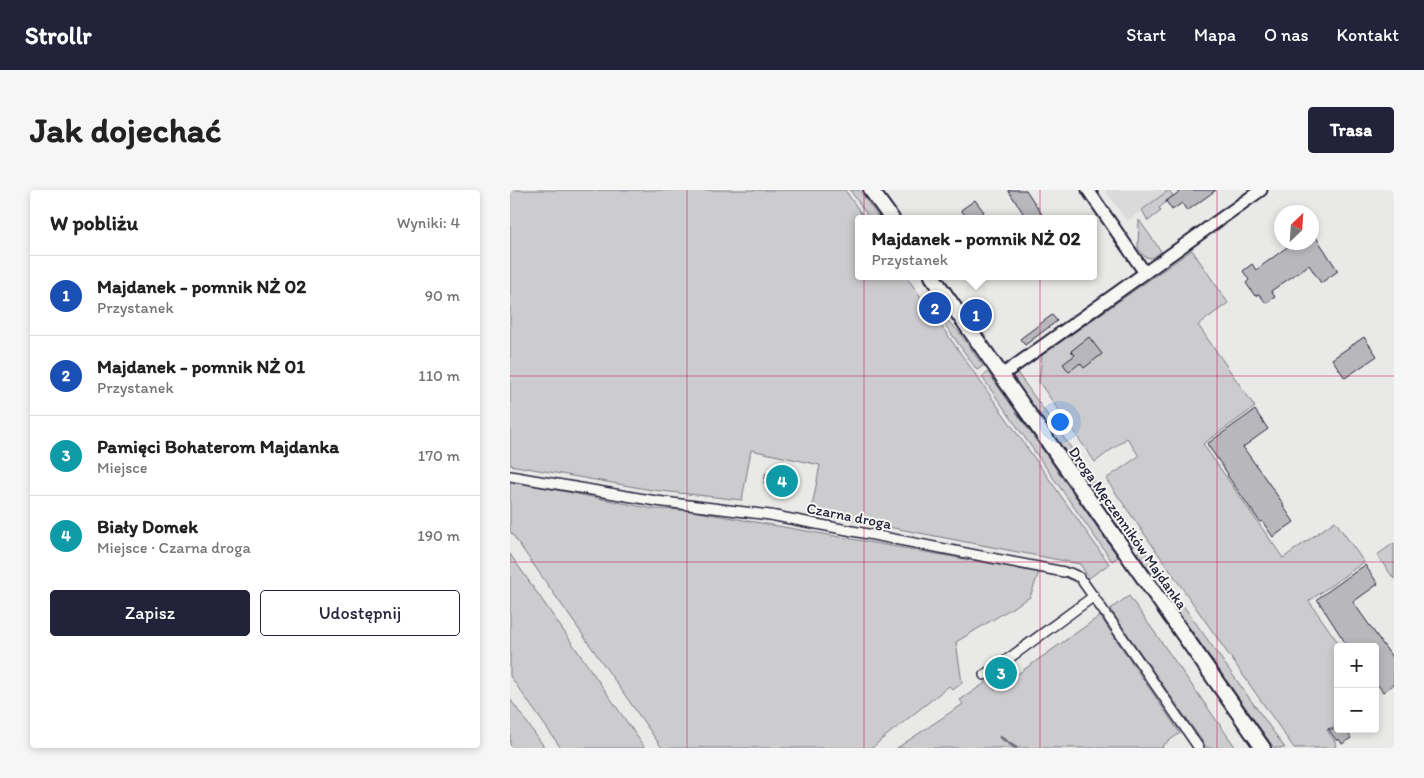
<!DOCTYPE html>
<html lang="pl">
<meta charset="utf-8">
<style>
body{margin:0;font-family:Itim,sans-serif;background:#f6f6f6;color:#222}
.controls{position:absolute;right:15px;bottom:15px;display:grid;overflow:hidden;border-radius:5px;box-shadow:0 2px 8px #0003}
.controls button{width:45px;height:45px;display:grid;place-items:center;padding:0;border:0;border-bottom:1px solid #e0e0e0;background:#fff;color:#222;font:25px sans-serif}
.compass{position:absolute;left:764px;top:15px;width:45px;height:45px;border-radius:50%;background:#fff;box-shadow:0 2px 8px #0003;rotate:25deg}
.you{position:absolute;left:549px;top:231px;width:18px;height:18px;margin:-12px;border:4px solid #fff;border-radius:50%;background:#1a73e8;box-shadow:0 0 0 8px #1a73e833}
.badge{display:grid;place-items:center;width:32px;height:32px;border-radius:50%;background:#22223b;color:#fff;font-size:16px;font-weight:700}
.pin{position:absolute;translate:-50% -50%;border:2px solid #fff;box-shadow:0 1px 5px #0006}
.popup{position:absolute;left:345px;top:25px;width:242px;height:65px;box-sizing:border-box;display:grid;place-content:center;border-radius:5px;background:#fff;filter:drop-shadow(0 1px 4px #0005);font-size:16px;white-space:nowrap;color:#767676}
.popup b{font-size:19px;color:#222}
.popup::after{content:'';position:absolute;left:50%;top:100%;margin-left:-10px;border:10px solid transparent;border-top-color:#fff}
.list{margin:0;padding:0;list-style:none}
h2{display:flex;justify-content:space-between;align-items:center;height:65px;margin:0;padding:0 20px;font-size:21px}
h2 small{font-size:16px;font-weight:400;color:#767676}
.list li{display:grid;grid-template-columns:32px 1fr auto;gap:15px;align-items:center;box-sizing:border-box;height:80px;padding:0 20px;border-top:1px solid #e0e0e0}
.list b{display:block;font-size:19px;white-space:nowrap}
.list p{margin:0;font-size:16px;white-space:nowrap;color:#767676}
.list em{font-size:16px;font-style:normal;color:#767676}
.actions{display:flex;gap:10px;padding:15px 20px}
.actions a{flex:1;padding:11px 0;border:1px solid #22223b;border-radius:5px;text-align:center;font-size:18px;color:#22223b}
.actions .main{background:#22223b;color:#fff}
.map{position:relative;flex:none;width:884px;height:558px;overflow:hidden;border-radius:5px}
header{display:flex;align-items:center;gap:30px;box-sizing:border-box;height:70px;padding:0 25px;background:#22223b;color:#fff}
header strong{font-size:24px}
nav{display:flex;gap:28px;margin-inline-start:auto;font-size:18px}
.intro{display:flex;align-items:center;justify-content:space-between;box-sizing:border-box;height:120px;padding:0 30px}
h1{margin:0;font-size:35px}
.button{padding:12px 22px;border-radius:5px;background:#22223b;color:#fff;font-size:18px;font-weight:700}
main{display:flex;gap:30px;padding:0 30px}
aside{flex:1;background:#fff;border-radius:5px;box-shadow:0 2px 8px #0003}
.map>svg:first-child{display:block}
.built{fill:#dadada}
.green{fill:#ccccce;stroke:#777784}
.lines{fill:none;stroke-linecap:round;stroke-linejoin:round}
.stream{stroke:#71717f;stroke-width:3}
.building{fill:#b8b8bc;stroke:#22223b}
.pedestrian-casing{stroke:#22223b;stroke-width:12}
.minor-casing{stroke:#22223b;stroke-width:15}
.tertiary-casing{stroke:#22223b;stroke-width:18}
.pedestrian{stroke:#f6f6f2;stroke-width:9}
.minor{stroke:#f6f6f2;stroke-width:11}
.tertiary{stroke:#f6f6f2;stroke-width:14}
.grid{fill:none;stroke:#c2185b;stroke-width:1;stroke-opacity:0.55}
.labels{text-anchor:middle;stroke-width:4;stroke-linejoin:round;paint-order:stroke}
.street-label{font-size:15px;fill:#22223b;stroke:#f6f6f2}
</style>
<header>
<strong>Strollr</strong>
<nav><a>Start</a><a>Mapa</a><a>O nas</a><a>Kontakt</a></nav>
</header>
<div class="intro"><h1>Jak dojechać</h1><a class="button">Trasa</a></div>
<main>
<aside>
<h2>W pobliżu<small>Wyniki: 4</small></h2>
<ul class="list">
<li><span class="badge" style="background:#1a4fb4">1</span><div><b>Majdanek - pomnik NŻ 02</b><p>Przystanek</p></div><em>90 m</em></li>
<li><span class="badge" style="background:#1a4fb4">2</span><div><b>Majdanek - pomnik NŻ 01</b><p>Przystanek</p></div><em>110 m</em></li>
<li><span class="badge" style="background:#0f9aa8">3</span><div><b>Pamięci Bohaterom Majdanka</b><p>Miejsce</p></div><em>170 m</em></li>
<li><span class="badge" style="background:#0f9aa8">4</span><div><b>Biały Domek</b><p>Miejsce · Czarna droga</p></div><em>190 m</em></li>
</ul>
<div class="actions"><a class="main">Zapisz</a><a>Udostępnij</a></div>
</aside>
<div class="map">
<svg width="884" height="558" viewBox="0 0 884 558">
<rect width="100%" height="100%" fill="#e9e9e7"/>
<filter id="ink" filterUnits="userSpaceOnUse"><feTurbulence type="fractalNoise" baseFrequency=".02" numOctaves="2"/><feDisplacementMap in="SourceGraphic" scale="10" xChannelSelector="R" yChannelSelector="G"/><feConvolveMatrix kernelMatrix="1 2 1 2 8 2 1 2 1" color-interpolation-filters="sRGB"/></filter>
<g filter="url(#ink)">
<!-- built -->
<path class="built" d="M595,0H660L617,31Z"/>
<!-- green -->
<path class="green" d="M0,0H335L355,29H348V86H396L599,374L579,388L570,374L301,322L310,275L241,260L232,310L142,300L0,275Z
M340,0H349L370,29H360Z
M659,0L663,6L649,18L651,21L638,31L632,20Z
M629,30L651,61V62L642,68L635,67L628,58Z
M682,60L718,113L688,135L745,217L693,254L773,368L825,331L854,372L799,411L831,457H828V533L817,540L826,553L825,558H784L596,289L629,266L617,248L585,272L529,192L532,165Z
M434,127L449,142L473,176L467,180L431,129Z
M506,181L629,353L623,357L503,188L504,183Z
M478,182L608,367L602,371L472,187Z
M0,291L144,319L177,320L529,382L520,407L446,452L452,493L443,500L439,496L371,550L362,558H152L0,341Z
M884,353V389L867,365Z
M632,358L775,558H764L627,363Z
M0,364L135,558H51L0,486Z
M619,406L726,558H697L600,419Z
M590,426L670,543L652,556L653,558H387L453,514L450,510L478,491L485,500Z
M0,509L35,558H0Z"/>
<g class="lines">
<!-- stream -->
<path class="stream" d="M490,547L506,558"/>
</g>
<!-- building -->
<path class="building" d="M498,0H516L535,29H517Z
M672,0H706L677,21L672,13L662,20L656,11Z
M465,10L474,22L465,29H458L451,20Z
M802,41L828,81L811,93L799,75L761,101L765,107L756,113L749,104L745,106L736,93L739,90L733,81L742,74L746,80L784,52H802Z
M542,125L547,131L515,155L510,149Z
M579,147L592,164L574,178L570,173L559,182L553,174L565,165L561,161Z
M854,147L867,166L835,188L822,169Z
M745,220L758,239L733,257L774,315L773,316L784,332L763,347L752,331L750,332L717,285L718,284L697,254Z
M256,283L270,286L268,296L254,293Z
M855,375L868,394L843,412L884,470V494L873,502L865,491V457H838L807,409Z
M818,539H848L839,545L841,548L832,554L829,549L827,551Z"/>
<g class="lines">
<!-- pedestrian casing -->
<g class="pedestrian-casing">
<path id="pedestrian" d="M0,286L146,311L260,325L554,382
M560,383L569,387
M573,392L595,423
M599,428L689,558
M498,469L584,406
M474,485L494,472"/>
</g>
<!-- minor casing -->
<g class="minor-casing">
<path id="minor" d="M578,0L635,83
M492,185L751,0"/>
</g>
<!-- tertiary casing -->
<g class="tertiary-casing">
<path id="tertiary" d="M361,0L382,29
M422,86L753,558"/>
</g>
<!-- pedestrian -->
<use href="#pedestrian" class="pedestrian"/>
<!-- minor -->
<use href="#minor" class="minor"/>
<!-- tertiary -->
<use href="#tertiary" class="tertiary"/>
</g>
</g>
<!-- grid -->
<path class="grid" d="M177,0V558M354,0V558M530,0V558M707,0V558M0,186H884M0,372H884"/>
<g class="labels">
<!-- street labels -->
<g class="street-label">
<text transform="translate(339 326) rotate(11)" y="5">Czarna droga</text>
<text transform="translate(618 338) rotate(55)" y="5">Droga Męczenników Majdanka</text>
</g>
</g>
</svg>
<div class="controls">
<button>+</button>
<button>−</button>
</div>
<svg class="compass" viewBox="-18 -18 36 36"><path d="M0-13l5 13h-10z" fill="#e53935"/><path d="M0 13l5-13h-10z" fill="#767676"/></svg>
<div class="you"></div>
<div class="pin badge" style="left:466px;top:125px;background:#1a4fb4">1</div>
<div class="popup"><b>Majdanek - pomnik NŻ 02</b>Przystanek</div>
<div class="pin badge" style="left:425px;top:118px;background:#1a4fb4">2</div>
<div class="pin badge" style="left:491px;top:483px;background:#0f9aa8">3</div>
<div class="pin badge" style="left:272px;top:291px;background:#0f9aa8">4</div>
</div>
</main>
